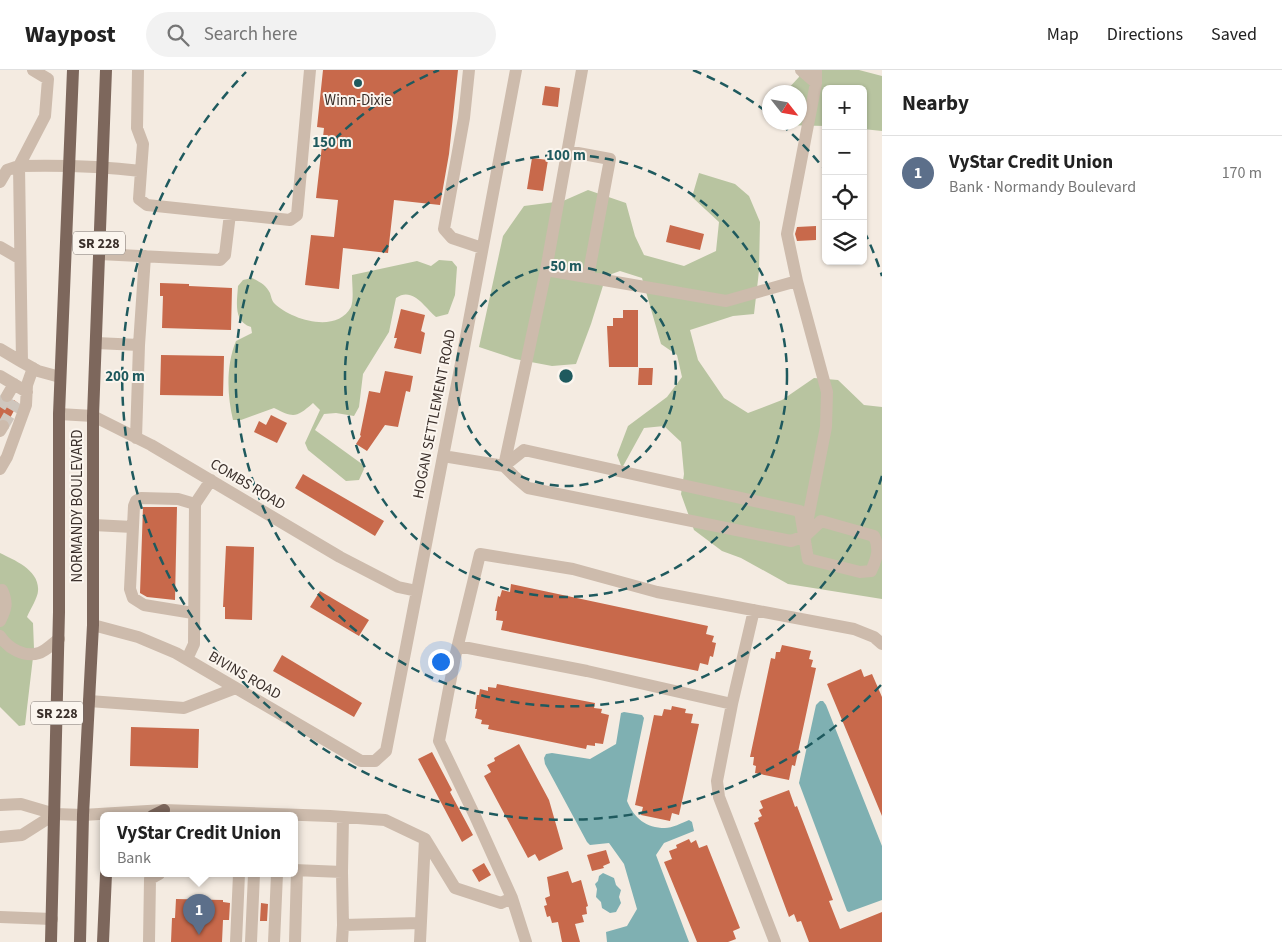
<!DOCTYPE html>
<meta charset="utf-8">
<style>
body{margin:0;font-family:"Source Sans 3",sans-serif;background:#f2f2f2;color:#222}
.controls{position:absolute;right:15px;top:15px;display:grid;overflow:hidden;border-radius:8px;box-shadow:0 1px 4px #0004}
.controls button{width:45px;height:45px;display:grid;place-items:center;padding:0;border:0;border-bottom:1px solid #e0e0e0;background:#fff;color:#222;font:25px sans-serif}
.compass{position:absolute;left:762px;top:15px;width:45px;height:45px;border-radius:50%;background:#fff;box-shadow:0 1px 4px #0004;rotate:121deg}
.you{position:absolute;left:440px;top:591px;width:18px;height:18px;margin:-12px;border:4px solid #fff;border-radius:50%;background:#1a73e8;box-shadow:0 0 0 8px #1a73e833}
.badge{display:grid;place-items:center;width:32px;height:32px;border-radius:50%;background:#ea580c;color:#fff;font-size:16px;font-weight:700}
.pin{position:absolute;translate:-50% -41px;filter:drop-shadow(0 1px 2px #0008)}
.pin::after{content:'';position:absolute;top:26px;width:18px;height:15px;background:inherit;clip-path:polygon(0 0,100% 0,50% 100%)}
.popup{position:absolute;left:100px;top:742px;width:198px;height:65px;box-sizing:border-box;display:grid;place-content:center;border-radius:8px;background:#fff;filter:drop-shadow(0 1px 4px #0005);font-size:16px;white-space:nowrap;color:#767676}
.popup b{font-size:19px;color:#222}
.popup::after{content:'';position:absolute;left:50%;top:100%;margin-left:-10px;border:10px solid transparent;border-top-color:#fff}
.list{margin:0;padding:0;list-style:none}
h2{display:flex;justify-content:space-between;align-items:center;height:65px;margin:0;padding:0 20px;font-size:21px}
h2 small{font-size:16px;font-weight:400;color:#767676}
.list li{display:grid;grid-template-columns:32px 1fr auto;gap:15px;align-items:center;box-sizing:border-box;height:75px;padding:0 20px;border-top:1px solid #e0e0e0}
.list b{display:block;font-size:19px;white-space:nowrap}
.list p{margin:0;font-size:16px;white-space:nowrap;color:#767676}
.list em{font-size:16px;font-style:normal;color:#767676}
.icon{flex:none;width:28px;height:28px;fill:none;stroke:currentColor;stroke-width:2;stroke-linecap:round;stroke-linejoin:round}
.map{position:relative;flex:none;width:882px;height:872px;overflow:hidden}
header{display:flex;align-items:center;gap:30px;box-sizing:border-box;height:70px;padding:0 25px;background:#fff;border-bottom:1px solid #e0e0e0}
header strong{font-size:24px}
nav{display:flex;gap:28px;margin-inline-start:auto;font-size:18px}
.search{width:350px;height:45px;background:#f2f2f2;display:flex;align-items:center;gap:12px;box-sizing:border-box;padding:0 18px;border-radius:28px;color:#767676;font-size:19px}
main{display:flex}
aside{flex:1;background:#fff}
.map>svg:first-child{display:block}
.green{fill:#b8c4a0}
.water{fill:#7fb0b2}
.building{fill:#c8694b}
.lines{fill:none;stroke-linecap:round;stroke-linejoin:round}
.minor-tunnel{stroke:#cfc6bd;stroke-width:12;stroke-dasharray:12 6;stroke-linecap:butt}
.minor{stroke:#cdbbac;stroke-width:12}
.major{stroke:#7d675c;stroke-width:12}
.ring{fill:none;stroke:#1f5a5e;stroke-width:2.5;stroke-dasharray:9 6}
.poi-dot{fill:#1f5a5e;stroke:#fbf5ee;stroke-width:2}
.labels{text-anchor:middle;stroke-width:4;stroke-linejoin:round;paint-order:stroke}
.shield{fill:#fbf5ee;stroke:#756b66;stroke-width:1}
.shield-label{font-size:14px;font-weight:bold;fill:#3b302b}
.poi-label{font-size:15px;fill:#3b302b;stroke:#fbf5ee}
.street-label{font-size:15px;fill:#3b302b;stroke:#fbf5ee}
.centre{fill:#1f5a5e;stroke:#fbf5ee;stroke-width:2.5}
.ring-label{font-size:15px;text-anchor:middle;font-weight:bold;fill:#1f5a5e;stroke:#fbf5ee;stroke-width:4;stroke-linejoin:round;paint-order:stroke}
</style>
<header>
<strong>Waypost</strong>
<div class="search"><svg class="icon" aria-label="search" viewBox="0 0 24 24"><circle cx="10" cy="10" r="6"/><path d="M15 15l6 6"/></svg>Search here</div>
<nav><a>Map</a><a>Directions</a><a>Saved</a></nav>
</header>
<main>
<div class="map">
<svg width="882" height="872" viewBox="0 0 882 872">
<rect width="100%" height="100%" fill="#f4ebe1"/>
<!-- green -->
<path class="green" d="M798,0H859L882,6V61L863,59V19H826V56L781,55L779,53L799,52V22H773L787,20L799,7Z
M699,103L735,114L749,126L760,152L759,201L754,244L733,246L690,260L698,290L724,328L748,343L782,330L814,308L838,310L864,335L882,337V529L788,514L741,488L722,481L694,460L681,424L684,404L681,372L664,356L644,358L622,398L617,385L628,356L667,327L682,307L677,285L661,274L642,208L620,201L606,206L591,254L576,294L552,296L515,289L479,277L503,166L524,136L563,131L588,120L626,133L635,166L644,185L684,196L716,181L719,152L692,127Z
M439,190L452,191L457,197L455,225L448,244L436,247C425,238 413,216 396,228L389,262L363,304L359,337L354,346L336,343L324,344L315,360L362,394L364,399L359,410L346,411L308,380L305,373L320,340L313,333C296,348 294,348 274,338L241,350H233C227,325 226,295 236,271L252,263L251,257C233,252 237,232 238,216L243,210L252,208C260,212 266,215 270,223C271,226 272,231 274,233C291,250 337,264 351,237C354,229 352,214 352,205L417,191L431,196Z
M0,483C14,490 40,500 38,521C38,527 30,540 27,547L33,553L34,579L25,655L19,656L0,637Z"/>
<!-- water -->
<path class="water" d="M820,631H823L826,635L882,776V830L849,842L847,841L799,713L816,635Z
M624,642L642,645L644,648L627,731C634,748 646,758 665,758C672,758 682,753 689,750L692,752L694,761L664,773L656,785L689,872H607L606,862L627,856L637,839L624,794L609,773L590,775L587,772L545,694L544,688L546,684L552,683L590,689L616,674L621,643Z
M603,803L614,808L616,815L621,820L619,827L621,833L616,842L610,843L602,838L601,832L596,827L597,819L595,814L598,811L599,806Z"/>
<!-- building -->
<path class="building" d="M323,0H458L449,84L440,135L394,130L388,183L343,178L339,219L305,215L311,165L334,167L338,130L316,128L324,58L317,57Z
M545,16L560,18L558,37L542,35Z
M532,88L548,90L543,121L527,119Z
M670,155L704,164L700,180L666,172Z
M816,156V170L797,171L795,164L797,157Z
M160,213L189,214V216L232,218L231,260L162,258L163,226H160Z
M401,239L425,245L421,261L425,263L421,284L394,278L397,268H394Z
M623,240H638V297H609L607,256H613V248H623Z
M161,285L224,286L223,326L160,325Z
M639,298H653L652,315H638Z
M385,301L413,306L410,322L406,321L398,357L385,355L367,381L356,374L361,366L360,365L369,321L380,323Z
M0,330L6,334L14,330L18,333L9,350L4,348L0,349Z
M271,345L287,353L277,373L254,362L259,351L266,355Z
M303,404L384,451L375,466L295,418Z
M143,437H177L175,530L147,527L140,523Z
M226,476L254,477L252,550L225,549V537H223Z
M511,514L708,556L706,564L714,566L712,572L716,573L713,587L710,586L708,595L700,593L698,601L501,560L503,551L496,550L497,541H495L498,526L500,527L502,520L510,522Z
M320,521L369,550L359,566L310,537Z
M782,575L811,581L809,589L813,590L811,597L816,598L795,696L792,695L789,710L755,703L756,696L753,695L754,687H750L771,588L775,589L776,582H780Z
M282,585L362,633L354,647L273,601Z
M861,599L864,607L872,604L882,627V746L827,614Z
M497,614L595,633L594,638L602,639L601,643L609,645L603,674L595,673V676L587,675L586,679L488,659L489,655L481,654L482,650L475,648L477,639H475L477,625H479L480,619L488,621V617L496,618Z
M672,636L686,639L685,643L693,644L691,653L699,654L679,745L672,743L670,751L641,745L643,737L635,735L654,645L662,646L664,639L671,640Z
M131,657L199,659L198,698L130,696Z
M519,674L549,730L563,779L539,791L535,784L528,788L484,706L491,702L487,695L495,691L494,688Z
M432,682L452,720L450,722L473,765L462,772L418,689Z
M789,720L795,737L797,736L833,830L829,831L840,859L882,842V872H809L801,851L797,852L794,844L789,847L754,753L759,751L758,748L762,746L759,740L763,738L760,731Z
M689,769L691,773L696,770L699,778L707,775L740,858L733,861L736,869L728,872H697L664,792L672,789L669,781L677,778L676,775Z
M606,780L610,793L603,796L604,798L592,801L587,785Z
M484,793L491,805L479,812L472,800Z
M568,801L572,813L581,810L588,836L586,837L587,844L582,845L584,852L575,854L580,872H562L558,852L552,853L550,846L547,847L544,836L547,835L545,828L550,826L547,807Z
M176,829L223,830V832L230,833L229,850H223L222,872H171L172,848H175Z
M261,833L268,834L267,851H260Z"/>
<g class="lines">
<!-- minor-tunnel -->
<path class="minor-tunnel" d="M0,337L7,326
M3,356L17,332"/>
<!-- minor -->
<path class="minor" d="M469,0L464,48L444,159L452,168L482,178
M582,0L546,200L726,231L797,211L787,164L816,13
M801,0L816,13V0
M567,81L610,89L588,207
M141,101L139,129L147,135L290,150L297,145L310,0
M0,112L7,100L19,96L45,46L48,9L33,0
M0,177L19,188
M99,184L220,190L225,185L230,144
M797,211L827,322L826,357L806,458
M96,273L139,275L145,186
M0,279L22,292
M0,306L27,322
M60,307L38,301L22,292L19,96C60,95 100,96 141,101L143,74L137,58L138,0
M7,326L14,314
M59,344L93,346L151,375L340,487L398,517L417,521
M0,361L3,356
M136,368L139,275
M524,380L504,396L514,406L528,418L791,471L805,466L821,451L874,466C880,479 877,488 871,501L860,502L808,489L800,441L524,380
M443,386L504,396L546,200
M0,399L7,387L26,335L27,315L33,298
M93,455L133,457
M754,540L732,634L717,711L719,727L775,872
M193,543L144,535L133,528L130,519L134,436L136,431L141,428L178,429L195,434
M0,551C6,539 8,533 2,520
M93,555L138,567L176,583L361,691H375L386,681L463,283L516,0
M0,566C8,578 24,588 39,583C46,581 53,573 59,569
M458,576L587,601L732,634
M187,589L194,574L195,434L211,410
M89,631L184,638L236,618
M0,735L21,734L55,744L83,745L164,740L330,746L385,750L425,769L455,818L501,833L512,828
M0,767L22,765L55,744
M294,800L342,802L343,747
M342,802L343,855L420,853
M0,847L52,849
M149,872L150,809L159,804
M236,872L239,804
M251,872L254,804
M274,872L277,804
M295,872L297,800
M342,872L343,855
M420,872L425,769
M526,872L512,828L475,746L439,671L455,587L480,484L573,499L657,522L854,559L874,567L882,574"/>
<!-- major -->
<path class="major" d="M152,746L164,740
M51,872L59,542V344L73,0
M80,872L83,745L93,555V346L106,0
M103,872L106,804"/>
</g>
<!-- distance rings -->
<g class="ring">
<circle cx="566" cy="306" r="110"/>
<circle cx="566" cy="306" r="221"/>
<path d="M882 406A331 331 0 1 1 439 0M693 0A331 331 0 0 1 768 43M781 54A331 331 0 0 1 825 100M864 161A331 331 0 0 1 882 206"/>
<path d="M881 615A441 441 0 0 1 246 2"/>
</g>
<!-- markers -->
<circle class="poi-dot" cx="358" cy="13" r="5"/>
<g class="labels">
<!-- shield labels -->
<g class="shield">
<rect x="73" y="161.5" width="52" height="23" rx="4"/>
<rect x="31" y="631.5" width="52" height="23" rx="4"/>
</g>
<g class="shield-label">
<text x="99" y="178">SR 228</text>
<text x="57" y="648">SR 228</text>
</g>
<!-- poi labels -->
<g class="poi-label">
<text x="358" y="35">Winn-Dixie</text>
</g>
<!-- street labels -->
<g class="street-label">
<text transform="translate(434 344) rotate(-79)" y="5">HOGAN SETTLEMENT ROAD</text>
<text transform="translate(248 414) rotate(31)" y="5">COMBS ROAD</text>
<text transform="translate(77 436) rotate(-90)" y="5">NORMANDY BOULEVARD</text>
<text transform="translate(245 605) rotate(30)" y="5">BIVINS ROAD</text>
</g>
</g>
<circle cx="566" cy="306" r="8" class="centre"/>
<g class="ring-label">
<text x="332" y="77">150 m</text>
<text x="566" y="90">100 m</text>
<text x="566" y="201">50 m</text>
<text x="125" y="311">200 m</text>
</g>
</svg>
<div class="controls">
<button>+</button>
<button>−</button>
<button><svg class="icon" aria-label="locate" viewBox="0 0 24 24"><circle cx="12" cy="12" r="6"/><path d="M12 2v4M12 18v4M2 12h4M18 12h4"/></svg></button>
<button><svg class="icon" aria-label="layers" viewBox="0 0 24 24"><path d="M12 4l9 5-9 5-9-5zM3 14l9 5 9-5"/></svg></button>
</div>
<svg class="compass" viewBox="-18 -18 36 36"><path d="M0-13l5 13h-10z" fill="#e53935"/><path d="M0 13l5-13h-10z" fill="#767676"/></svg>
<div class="you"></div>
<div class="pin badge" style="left:199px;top:865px;background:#5c6f8a">1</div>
<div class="popup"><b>VyStar Credit Union</b>Bank</div>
</div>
<aside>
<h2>Nearby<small></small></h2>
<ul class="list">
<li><span class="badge" style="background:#5c6f8a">1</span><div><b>VyStar Credit Union</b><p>Bank · Normandy Boulevard</p></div><em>170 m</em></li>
</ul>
</aside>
</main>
